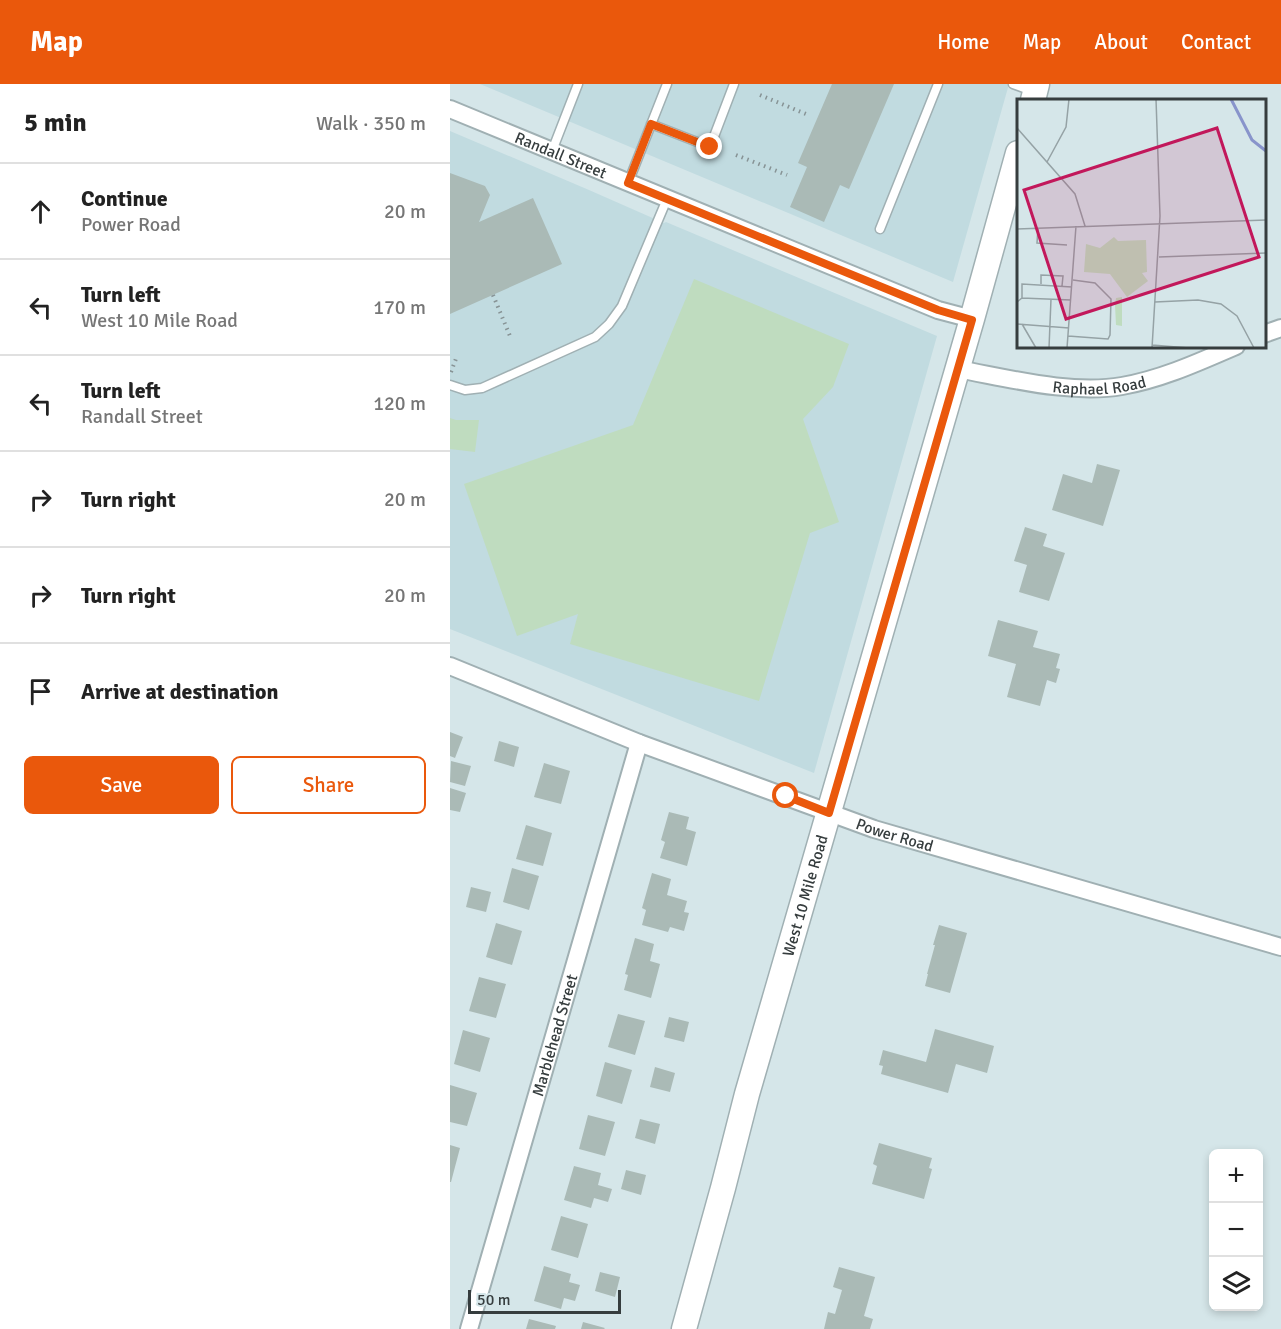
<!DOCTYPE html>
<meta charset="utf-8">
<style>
body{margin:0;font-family:Signika,sans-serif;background:#f6f6f6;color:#222}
.controls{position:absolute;right:18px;bottom:18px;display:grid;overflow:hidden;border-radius:9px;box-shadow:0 3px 9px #0003}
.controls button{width:54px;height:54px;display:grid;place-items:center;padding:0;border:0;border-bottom:2px solid #e0e0e0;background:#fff;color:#222;font:30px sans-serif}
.scale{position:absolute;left:18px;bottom:15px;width:153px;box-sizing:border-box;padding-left:6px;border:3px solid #363d3e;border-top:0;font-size:16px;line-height:21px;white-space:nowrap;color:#363d3e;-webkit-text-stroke:4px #d5e6e9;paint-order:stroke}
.stop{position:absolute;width:18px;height:18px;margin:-14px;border:4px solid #ea580c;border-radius:50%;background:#fff}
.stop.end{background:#ea580c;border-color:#fff;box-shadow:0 2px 6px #0008}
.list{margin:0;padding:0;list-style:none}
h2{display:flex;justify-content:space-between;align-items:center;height:78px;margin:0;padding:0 24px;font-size:26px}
h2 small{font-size:20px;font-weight:400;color:#767676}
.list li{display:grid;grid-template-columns:39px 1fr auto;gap:18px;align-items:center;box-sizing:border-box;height:96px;padding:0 24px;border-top:2px solid #e0e0e0}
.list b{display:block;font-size:22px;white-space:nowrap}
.list p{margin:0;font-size:20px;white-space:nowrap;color:#767676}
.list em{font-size:20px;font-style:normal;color:#767676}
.actions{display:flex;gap:12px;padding:18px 24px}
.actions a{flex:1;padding:14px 0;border:2px solid #ea580c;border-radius:9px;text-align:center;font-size:21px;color:#ea580c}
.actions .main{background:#ea580c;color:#fff}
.icon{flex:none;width:33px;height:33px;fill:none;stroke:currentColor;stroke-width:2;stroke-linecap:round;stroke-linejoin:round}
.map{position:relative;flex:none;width:831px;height:1245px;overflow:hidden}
header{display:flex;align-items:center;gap:36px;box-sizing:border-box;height:84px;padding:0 30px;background:#ea580c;color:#fff}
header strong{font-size:28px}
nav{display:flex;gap:33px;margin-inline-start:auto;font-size:21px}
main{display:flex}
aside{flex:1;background:#fff}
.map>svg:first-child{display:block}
.built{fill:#c1dbe0}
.green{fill:#bfdcbf}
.building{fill:#aabab6}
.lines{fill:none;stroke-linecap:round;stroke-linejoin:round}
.lane-casing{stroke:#a0b0b3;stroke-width:11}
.street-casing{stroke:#a0b0b3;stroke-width:20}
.secondary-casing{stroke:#a0b0b3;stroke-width:27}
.path{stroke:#879395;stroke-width:4;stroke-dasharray:1.5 4.5;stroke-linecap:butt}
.lane{stroke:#fff;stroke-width:8}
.street{stroke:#fff;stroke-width:16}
.secondary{stroke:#fff;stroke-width:24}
.route{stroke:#ea580c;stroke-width:8}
.labels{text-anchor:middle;stroke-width:6;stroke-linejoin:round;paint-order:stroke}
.street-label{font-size:16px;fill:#363d3e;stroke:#d5e6e9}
.inset-river{fill:none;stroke:#8894cb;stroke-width:3}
.inset-road{fill:none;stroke:#95a2a5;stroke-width:1.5}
.view{fill:#c2185b;fill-opacity:0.15;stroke:#c2185b;stroke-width:3}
.inset-edge{fill:none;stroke:#363d3e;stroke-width:3}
</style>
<header>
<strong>Map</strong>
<nav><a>Home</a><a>Map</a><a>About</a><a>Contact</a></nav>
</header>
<main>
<aside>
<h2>5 min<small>Walk · 350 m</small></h2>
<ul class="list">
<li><svg class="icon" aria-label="ahead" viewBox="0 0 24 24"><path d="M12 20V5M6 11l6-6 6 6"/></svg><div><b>Continue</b><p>Power Road</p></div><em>20 m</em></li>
<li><svg class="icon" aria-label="left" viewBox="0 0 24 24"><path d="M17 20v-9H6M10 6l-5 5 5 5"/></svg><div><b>Turn left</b><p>West 10 Mile Road</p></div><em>170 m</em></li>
<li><svg class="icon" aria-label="left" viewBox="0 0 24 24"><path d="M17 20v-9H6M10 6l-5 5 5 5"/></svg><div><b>Turn left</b><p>Randall Street</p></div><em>120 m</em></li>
<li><svg class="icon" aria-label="right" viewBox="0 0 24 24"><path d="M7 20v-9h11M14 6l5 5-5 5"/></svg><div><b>Turn right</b></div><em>20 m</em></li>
<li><svg class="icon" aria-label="right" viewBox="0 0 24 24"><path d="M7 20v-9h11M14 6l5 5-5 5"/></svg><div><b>Turn right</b></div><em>20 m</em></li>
<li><svg class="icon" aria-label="arrive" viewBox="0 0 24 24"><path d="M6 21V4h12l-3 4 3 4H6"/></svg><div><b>Arrive at destination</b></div></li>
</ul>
<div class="actions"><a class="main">Save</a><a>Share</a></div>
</aside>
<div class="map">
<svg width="831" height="1245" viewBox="0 0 831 1245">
<rect width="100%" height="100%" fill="#d5e6e9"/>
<!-- built -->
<path class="built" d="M30,0H559L503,198Z
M0,47L139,106L214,139L216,138L487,252L364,689L0,545Z"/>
<!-- green -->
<path class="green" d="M244,195L399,260L383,303L353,335L389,438L360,449L309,617L120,560L128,530L67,552L14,400L183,341Z
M0,334L6,336H29L25,368L0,365Z"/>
<!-- building -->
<path class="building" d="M382,0H444L399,105L390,101L374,138L340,123L357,83L348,79Z
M0,89L35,102L40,111L29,138L83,114L112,180L0,230Z
M647,380L670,386L653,442L602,426L613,390L642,399Z
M575,443L597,450L593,462L615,469L599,517L569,508L577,481L564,477Z
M548,536L588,547L583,563L610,570L606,584L610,585L606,599L597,596L590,622L557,613L566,580L538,572Z
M0,648L13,653L5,674L0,672Z
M49,657L69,663L64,683L44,677Z
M1,677L21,682L15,702L0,698Z
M94,679L120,687L111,720L84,713Z
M0,704L16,709L10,728L0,726Z
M219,728L239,733L236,745L246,748L237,782L210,774L215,758L211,756Z
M76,741L102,749L93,782L66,775Z
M62,784L89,792L79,826L53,818Z
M202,789L221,795L217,811L237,817L234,828L239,829L234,847L220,843L218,848L192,841L196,826L192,824Z
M21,803L41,808L36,828L16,823Z
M46,839L72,847L62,881L36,873Z
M489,841L517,849L500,909L475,902L478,890H477L485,861H483Z
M185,854L204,860L200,877L210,880L201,914L174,906L178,891L175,890Z
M29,893L56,900L46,934L19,927Z
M168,930L195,937L185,971L158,963Z
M219,933L239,938L234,958L214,953Z
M485,945L544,962L537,989L506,980L498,1009L431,990L433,982L429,981L433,966L476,978Z
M13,946L40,954L30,988L4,980Z
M155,978L182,986L172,1020L146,1012Z
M205,983L225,989L220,1008L200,1003Z
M0,1001L27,1009L17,1042L0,1038Z
M138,1031L165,1038L155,1072L129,1065Z
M190,1035L210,1040L205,1060L185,1054Z
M429,1059L482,1074L479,1084L482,1085L474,1115L422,1100L427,1082L423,1080Z
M0,1061L10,1064L1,1098H0Z
M124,1082L151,1089L148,1101L162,1105L158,1118L144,1114L141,1124L114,1116Z
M176,1086L196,1091L191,1111L171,1105Z
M111,1132L138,1140L128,1174L101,1166Z
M94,1182L121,1190L119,1198L130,1201L125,1217L114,1214L111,1225L84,1217Z
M389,1183L425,1193L414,1232L423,1235L420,1245H374L378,1228L385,1230L392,1206L383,1203Z
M150,1188L170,1193L165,1213L145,1207Z
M79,1235L106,1242L105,1245H76Z
M133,1238L155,1244L154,1245H131Z"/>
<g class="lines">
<!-- lane casing -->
<g class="lane-casing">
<path id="lane" d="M563,0L582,7
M201,40L260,63L284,0
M102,67L128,0
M178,99L217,0
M430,145L488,0
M0,301L15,306L32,304L145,253L159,240L172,222L217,115"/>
</g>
<!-- street casing -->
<g class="street-casing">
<g id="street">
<path id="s1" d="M0,25L488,226L522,235"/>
<path d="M814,250L831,244"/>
<path id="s2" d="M507,285C558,294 621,311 672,302C712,295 749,278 786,262"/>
<path id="s3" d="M0,582L189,659L424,745L831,863"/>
<path id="s4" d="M19,1245L189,659"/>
</g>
</g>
<!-- secondary casing -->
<g class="secondary-casing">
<g id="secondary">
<path d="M583,16L587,0"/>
<path id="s5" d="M234,1245L273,1104L297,1010L522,235L568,69"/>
</g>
</g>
<!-- path -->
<path class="path" d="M310,11L356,30
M286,71L337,91
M43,211L60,252
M1,288L7,272"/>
<!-- lane -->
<use href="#lane" class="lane"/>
<!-- street -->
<use href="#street" class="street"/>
<!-- secondary -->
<use href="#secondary" class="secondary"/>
</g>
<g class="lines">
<!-- route -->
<path class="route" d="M260,63L201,40L178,99L488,226L522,236L379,729L336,712"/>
</g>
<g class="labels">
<!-- street labels -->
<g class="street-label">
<text dy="6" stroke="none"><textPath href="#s1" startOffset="120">Randall Street</textPath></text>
<text dy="6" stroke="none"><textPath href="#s2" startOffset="144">Raphael Road</textPath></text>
<text dy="6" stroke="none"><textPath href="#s3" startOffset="476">Power Road</textPath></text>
<text dy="6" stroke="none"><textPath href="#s5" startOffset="450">West 10 Mile Road</textPath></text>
<text dy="6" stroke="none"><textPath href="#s4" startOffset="306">Marblehead Street</textPath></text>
</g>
</g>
<!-- overview -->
<g transform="translate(567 15)">
<rect width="249" height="249" fill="#d5e6e9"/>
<path d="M97,138L101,142L129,141L130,173L125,174L131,182L110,198L93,175L67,173L69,145L83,149ZM105,198V227L99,226L98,206L99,199Z" fill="#bfdcbf"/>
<path class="inset-river" d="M214,0L235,41L249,52"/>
<path class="inset-road" d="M0,29L58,95L68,127M30,63L49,28L52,0M21,129L20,144L50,146M0,130L249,121M142,158L249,154M24,185V176L46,177L45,187M5,199V185L55,188M0,203L5,199L54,201M138,203L181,201L204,205L220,217L237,249M0,225L52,229M5,225L19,249M51,237L91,240L93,236L94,200L78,184L56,181M135,246L172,249M32,249L34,200M50,249L59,127M135,249L143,117L139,0"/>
<path class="view" d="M200,29L242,158L49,220L7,91Z"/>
<rect width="249" height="249" class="inset-edge"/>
</g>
</svg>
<div class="controls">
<button>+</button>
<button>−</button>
<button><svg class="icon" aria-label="layers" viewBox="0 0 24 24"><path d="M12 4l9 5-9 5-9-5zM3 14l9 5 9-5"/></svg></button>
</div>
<div class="scale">50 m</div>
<div class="stop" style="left:336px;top:712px"></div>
<div class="stop end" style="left:260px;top:63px"></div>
</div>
</main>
